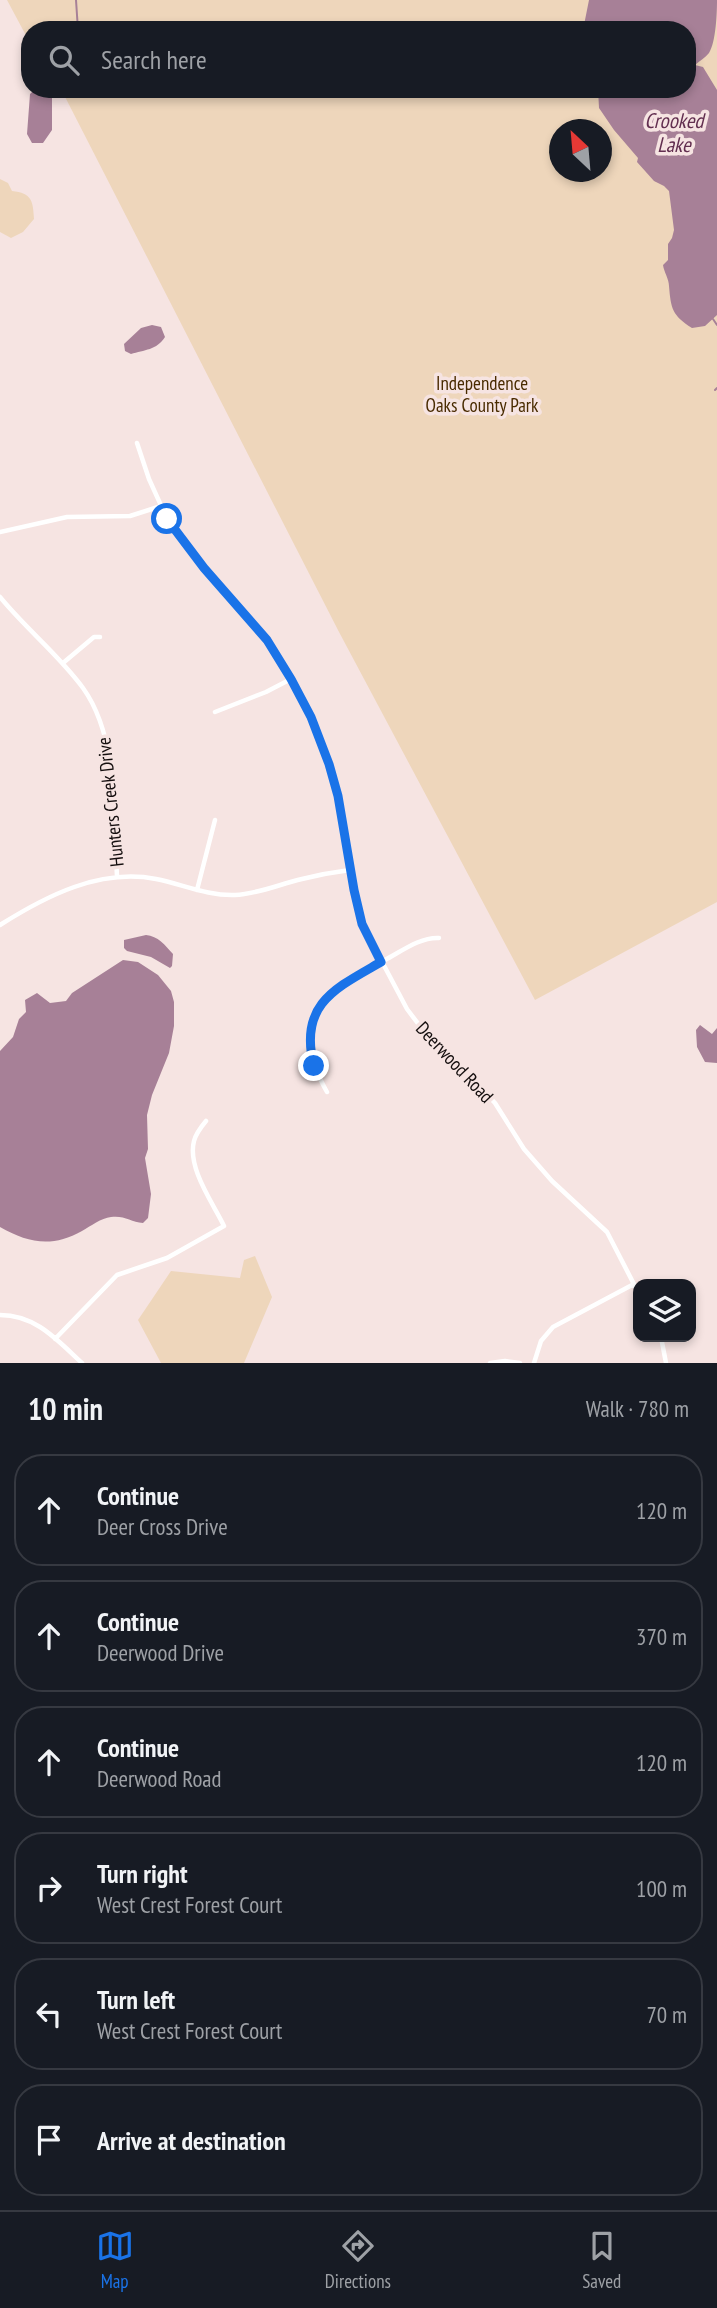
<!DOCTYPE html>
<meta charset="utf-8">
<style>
body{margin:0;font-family:"PT Sans Narrow",sans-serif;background:#242831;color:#f1f3f6}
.controls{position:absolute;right:21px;bottom:21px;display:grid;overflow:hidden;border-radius:14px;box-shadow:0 4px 10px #0003}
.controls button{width:63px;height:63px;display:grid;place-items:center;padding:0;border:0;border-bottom:2px solid #363941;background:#171b24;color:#f1f3f6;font:35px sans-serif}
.compass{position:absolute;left:549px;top:119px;width:63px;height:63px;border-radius:50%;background:#171b24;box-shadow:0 4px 10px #0003;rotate:334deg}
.stop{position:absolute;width:21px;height:21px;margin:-16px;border:5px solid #1a73e8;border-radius:50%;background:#fff}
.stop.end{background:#1a73e8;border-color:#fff;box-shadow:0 2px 7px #0008}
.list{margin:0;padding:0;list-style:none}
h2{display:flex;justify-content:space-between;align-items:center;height:91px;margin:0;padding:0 28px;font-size:30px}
h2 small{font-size:23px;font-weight:400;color:#9ea1a6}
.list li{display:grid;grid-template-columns:46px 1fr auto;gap:21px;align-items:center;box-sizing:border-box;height:112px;margin:0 14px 14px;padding:0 14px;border:2px solid #363941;border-radius:28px}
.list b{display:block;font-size:26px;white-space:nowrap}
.list p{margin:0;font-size:23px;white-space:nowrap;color:#9ea1a6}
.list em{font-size:23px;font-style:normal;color:#9ea1a6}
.icon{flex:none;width:38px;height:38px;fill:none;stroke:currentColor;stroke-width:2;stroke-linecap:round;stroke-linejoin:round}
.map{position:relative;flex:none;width:717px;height:1363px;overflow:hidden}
.search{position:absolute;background:#171b24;box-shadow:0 4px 10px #0003;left:21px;right:21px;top:21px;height:77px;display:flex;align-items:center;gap:18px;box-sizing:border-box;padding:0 24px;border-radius:28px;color:#9ea1a6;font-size:26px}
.sheet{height:847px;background:#171b24}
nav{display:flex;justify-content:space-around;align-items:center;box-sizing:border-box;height:98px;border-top:2px solid #363941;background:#171b24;font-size:19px;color:#9ea1a6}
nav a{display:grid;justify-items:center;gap:4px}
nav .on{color:#1a73e8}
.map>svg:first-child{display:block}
.green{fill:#eed6bb;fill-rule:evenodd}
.water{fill:#a78097}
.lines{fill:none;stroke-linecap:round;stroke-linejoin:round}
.stream{stroke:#a78097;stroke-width:2}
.street{stroke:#fff;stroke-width:4.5}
.route{stroke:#1a73e8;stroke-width:9}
.labels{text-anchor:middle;stroke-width:7;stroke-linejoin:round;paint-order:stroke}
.park-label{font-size:19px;fill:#492b00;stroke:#f6e4e2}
.street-label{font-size:19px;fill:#140e0e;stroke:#f6e4e2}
.water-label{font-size:21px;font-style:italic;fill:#622e4f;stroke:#f6e4e2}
</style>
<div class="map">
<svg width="717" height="1363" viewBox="0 0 717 1363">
<rect width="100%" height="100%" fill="#f6e4e2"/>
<!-- green -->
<path class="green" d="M7,0H717V902L535,1000L339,632L61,89H687V30H30V43ZM560,130H602V172H560Z
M0,179L8,183L12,191C32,193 33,201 34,219L23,232L11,238L0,232Z
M255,1256L272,1297L244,1363H161L138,1320L171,1271L240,1278L244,1260Z"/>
<!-- water -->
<path class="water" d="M589,0H717C717,13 716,42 709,53C705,58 699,61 695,65L703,67L717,90V315L705,326L692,328C672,315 671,309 669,286C669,279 664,272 663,265L668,260V244L672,238L674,230L669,191L664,186L654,181L637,162L638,158L614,130L599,108L598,89H687V30H583Z
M35,89H52V130L43,143H32L27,134L30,94Z
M152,325L161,327L165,337C157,350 144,350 131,354L125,351L124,344L141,328Z
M146,935C158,936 165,945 173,954L172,966L170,968L151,957L127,951L124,948V940Z
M123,960L138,962L158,975L171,991L174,1002V1026L169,1053L152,1095L147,1115L148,1149L145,1158L151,1194L148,1218L143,1223C131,1222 124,1215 111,1217C101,1218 91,1226 82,1231C52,1248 28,1243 0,1227V1051L13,1037L19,1019L26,1012L25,1000L37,993L50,1003L66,1001L72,993Z
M700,1025L712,1034L717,1028V1063L705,1062L697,1047L696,1030Z"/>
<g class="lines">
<!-- stream -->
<path class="stream" d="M76,0L78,30
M713,319L717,325
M715,390L717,388"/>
<!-- street -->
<path class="street" d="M137,443L149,479L169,523L204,568L266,640L291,679L311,717L329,764L338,796L353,890L362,924L407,1009L435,1046L469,1076L495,1103L524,1149L552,1181L607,1232L638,1292
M0,532L67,517L130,516L161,506
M0,597C26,629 59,655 83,688C119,738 114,819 117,877
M63,663L94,637H100
M215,712L266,692L291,679
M197,890L215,820
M0,925C46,896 100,868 156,879C182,884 207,896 235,895C258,894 280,884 302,879C318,875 334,872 350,870
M327,1092C308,1059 301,1017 334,989C348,977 369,969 385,960C402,951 420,937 439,938
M0,1315C36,1315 57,1340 82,1363
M661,1337L666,1363
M55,1339L117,1275L167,1258L224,1226C213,1203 187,1168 194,1141C196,1133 201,1127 206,1121
M490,1363L505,1361L520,1363
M534,1363L541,1341L553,1327L634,1284"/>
</g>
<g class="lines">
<!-- route -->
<path class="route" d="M167,519L204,568L267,640L291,679L311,717L329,764L338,796L354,890L362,924L381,962C336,988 298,1004 314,1066"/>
</g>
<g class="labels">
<!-- park labels -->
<g class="park-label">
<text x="482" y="390">Independence<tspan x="482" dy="22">Oaks County Park</tspan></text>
</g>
<!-- street labels -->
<g class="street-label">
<text transform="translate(110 802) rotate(-96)" y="7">Hunters Creek Drive</text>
<text transform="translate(455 1062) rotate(47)" y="7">Deerwood Road</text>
</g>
<!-- water labels -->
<g class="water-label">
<text x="674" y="128">Crooked<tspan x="674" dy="24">Lake</tspan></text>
</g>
</g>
</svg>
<div class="controls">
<button><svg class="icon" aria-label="layers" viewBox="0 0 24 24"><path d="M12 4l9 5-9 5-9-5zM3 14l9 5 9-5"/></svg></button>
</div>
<svg class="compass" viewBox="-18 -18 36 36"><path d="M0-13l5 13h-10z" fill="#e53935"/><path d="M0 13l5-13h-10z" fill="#9ea1a6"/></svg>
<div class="stop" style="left:167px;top:519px"></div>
<div class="stop end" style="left:314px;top:1066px"></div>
<div class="search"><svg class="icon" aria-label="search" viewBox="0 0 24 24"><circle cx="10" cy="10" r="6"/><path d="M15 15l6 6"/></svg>Search here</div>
</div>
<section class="sheet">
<h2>10 min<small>Walk · 780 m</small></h2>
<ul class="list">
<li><svg class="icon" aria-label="ahead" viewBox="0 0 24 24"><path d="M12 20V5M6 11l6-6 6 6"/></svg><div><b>Continue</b><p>Deer Cross Drive</p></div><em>120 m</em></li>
<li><svg class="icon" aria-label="ahead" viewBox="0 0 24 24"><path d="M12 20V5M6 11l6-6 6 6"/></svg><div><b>Continue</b><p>Deerwood Drive</p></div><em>370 m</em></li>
<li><svg class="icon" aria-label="ahead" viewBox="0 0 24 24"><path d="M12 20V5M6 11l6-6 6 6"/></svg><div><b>Continue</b><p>Deerwood Road</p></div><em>120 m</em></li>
<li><svg class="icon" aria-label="right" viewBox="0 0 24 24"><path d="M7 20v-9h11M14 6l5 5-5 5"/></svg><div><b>Turn right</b><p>West Crest Forest Court</p></div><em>100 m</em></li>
<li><svg class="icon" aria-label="left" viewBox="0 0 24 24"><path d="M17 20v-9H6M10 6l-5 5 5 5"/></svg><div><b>Turn left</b><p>West Crest Forest Court</p></div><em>70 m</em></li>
<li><svg class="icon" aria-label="arrive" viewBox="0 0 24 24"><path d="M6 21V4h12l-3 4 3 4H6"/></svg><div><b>Arrive at destination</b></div></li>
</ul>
</section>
<nav>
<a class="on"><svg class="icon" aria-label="map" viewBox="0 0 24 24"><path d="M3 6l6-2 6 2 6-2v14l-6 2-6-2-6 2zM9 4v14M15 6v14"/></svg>Map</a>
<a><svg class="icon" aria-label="directions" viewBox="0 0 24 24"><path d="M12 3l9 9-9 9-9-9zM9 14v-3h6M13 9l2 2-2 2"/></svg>Directions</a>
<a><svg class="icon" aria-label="saved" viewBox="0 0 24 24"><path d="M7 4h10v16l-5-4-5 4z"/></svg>Saved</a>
</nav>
